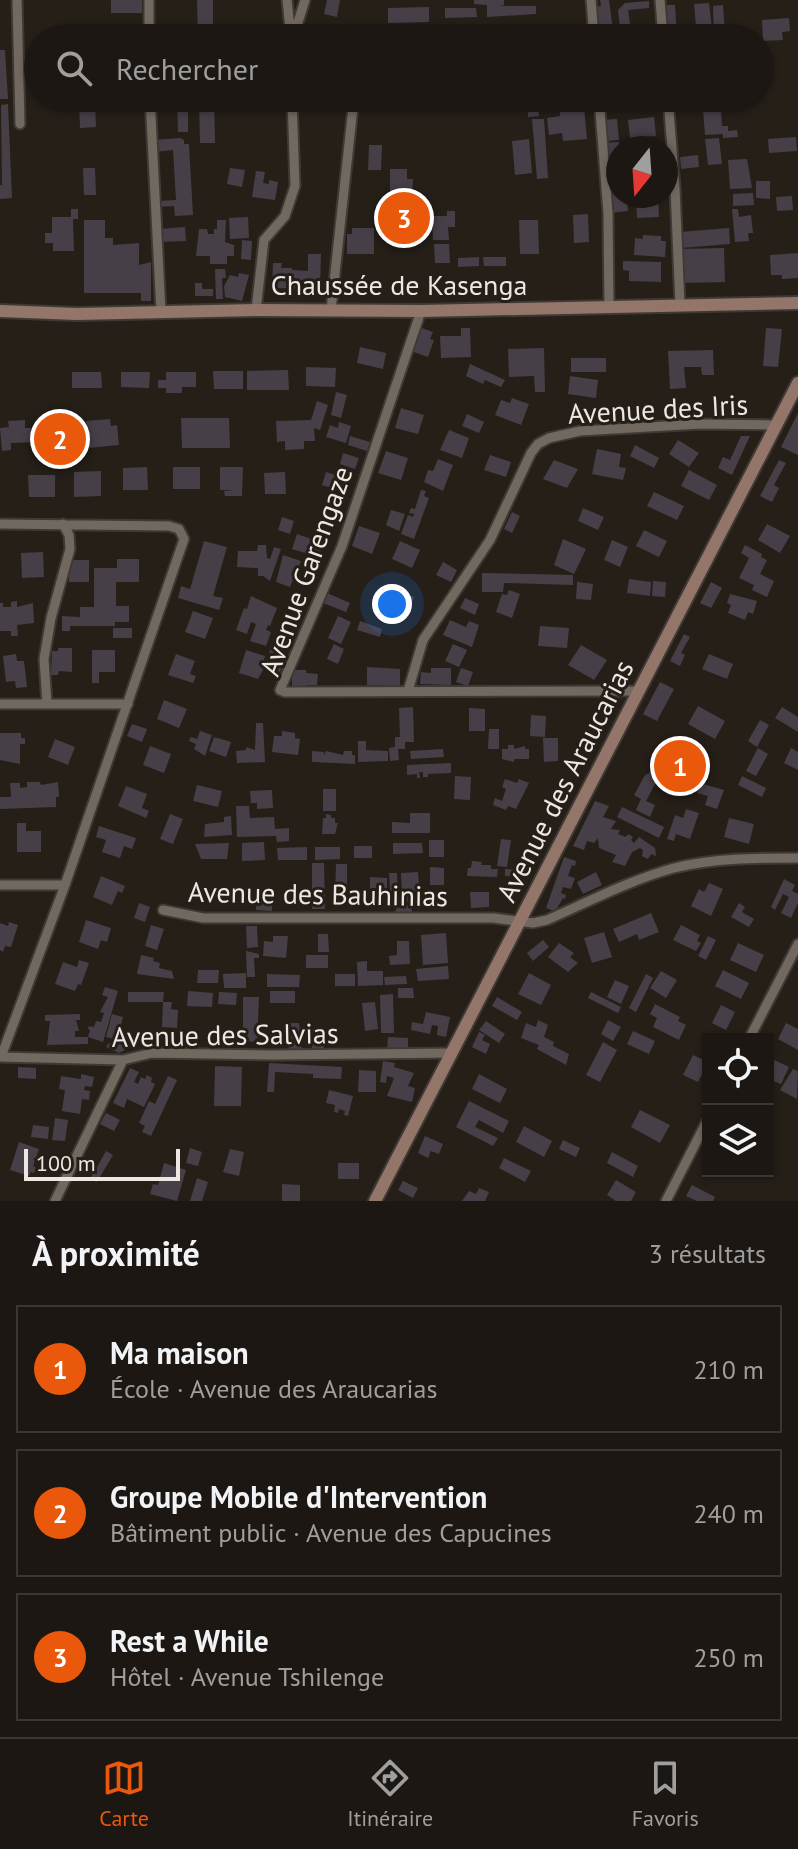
<!DOCTYPE html>
<html lang="fr">
<meta charset="utf-8">
<style>
body{margin:0;font-family:"PT Sans",sans-serif;background:#25201b;color:#f1f3f6}
.controls{position:absolute;right:24px;bottom:24px;display:grid;overflow:hidden;border-radius:0px;box-shadow:0 2px 6px #0004}
.controls button{width:72px;height:72px;display:grid;place-items:center;padding:0;border:0;border-bottom:2px solid #3a3632;background:#1c1712;color:#f1f3f6;font:40px sans-serif}
.compass{position:absolute;left:606px;top:136px;width:72px;height:72px;border-radius:50%;background:#1c1712;box-shadow:0 2px 6px #0004;rotate:197deg}
.scale{position:absolute;left:24px;bottom:20px;width:156px;box-sizing:border-box;padding-left:8px;border:4px solid #ece7e3;border-top:0;font-size:22px;line-height:28px;white-space:nowrap;color:#ece7e3;-webkit-text-stroke:6px #251f18;paint-order:stroke}
.you{position:absolute;left:392px;top:604px;width:28px;height:28px;margin:-20px;border:6px solid #fff;border-radius:50%;background:#1a73e8;box-shadow:0 0 0 12px #1a73e833}
.badge{display:grid;place-items:center;width:52px;height:52px;border-radius:50%;background:#ea580c;color:#fff;font-size:26px;font-weight:700}
.pin{position:absolute;translate:-50% -50%;border:4px solid #fff;box-shadow:0 2px 8px #0006}
.list{margin:0;padding:0;list-style:none}
h2{display:flex;justify-content:space-between;align-items:center;height:104px;margin:0;padding:0 32px;font-size:34px}
h2 small{font-size:26px;font-weight:400;color:#a09f9f}
.list li{display:grid;grid-template-columns:52px 1fr auto;gap:24px;align-items:center;box-sizing:border-box;height:128px;margin:0 16px 16px;padding:0 16px;border:2px solid #3a3632;border-radius:0px}
.list b{display:block;font-size:30px;white-space:nowrap}
.list p{margin:0;font-size:26px;white-space:nowrap;color:#a09f9f}
.list em{font-size:26px;font-style:normal;color:#a09f9f}
.icon{flex:none;width:44px;height:44px;fill:none;stroke:currentColor;stroke-width:2;stroke-linecap:round;stroke-linejoin:round}
.map{position:relative;flex:none;width:798px;height:1201px;overflow:hidden}
.search{position:absolute;background:#1c1712;box-shadow:0 2px 6px #0004;left:24px;right:24px;top:24px;height:88px;display:flex;align-items:center;gap:20px;box-sizing:border-box;padding:0 28px;border-radius:44px;color:#a09f9f;font-size:30px}
.sheet{height:536px;background:#1c1712}
nav{display:flex;justify-content:space-around;align-items:center;box-sizing:border-box;height:112px;border-top:2px solid #3a3632;background:#1c1712;font-size:22px;color:#a09f9f}
nav a{display:grid;justify-items:center;gap:4px}
nav .on{color:#ea580c}
.map>svg:first-child{display:block}
.building{fill:#473f47}
.lines{fill:none;stroke-linecap:round;stroke-linejoin:round}
.street-casing{stroke:#3f3935;stroke-width:13}
.secondary-casing{stroke:#3f3935;stroke-width:16}
.street{stroke:#716960;stroke-width:9}
.secondary{stroke:#937569;stroke-width:12}
.labels{text-anchor:middle;stroke-width:6;stroke-linejoin:round;paint-order:stroke}
.street-label{font-size:28px;fill:#ece7e3;stroke:#251f18}
</style>
<div class="map">
<svg width="798" height="1201" viewBox="0 0 798 1201">
<rect width="100%" height="100%" fill="#251f18"/>
<!-- building -->
<path class="building" d="M111,0H142V13H111Z
M197,0H213V38H198Z
M327,0H340L337,17L324,14Z
M474,0H504V5L500,6H536V14L487,17V5L474,4Z
M600,0H609L614,38H597L594,7L601,6Z
M649,1V8L628,10L632,38H621L618,10L625,3Z
M709,3L713,37L697,38L694,4Z
M663,5H675L677,38H664Z
M723,5L725,35L736,34V38H714L713,6Z
M429,7V22L388,23V8Z
M445,8H476L477,17L445,18Z
M789,18L790,31L782,32L783,40L763,41L762,20Z
M111,24L142,25V38H111Z
M0,50H5L8,99H0Z
M177,98H188V132H178Z
M199,98H214L215,143H200Z
M674,98H700L701,104L675,106Z
M538,99L539,116L528,117L527,100Z
M95,100L96,127L80,128L79,101Z
M8,104L12,198L0,199V185H2L1,105Z
M584,107L587,139L563,141L562,133L549,135L547,118L560,116V109Z
M703,110H721L722,126H728V131L737,130L738,137L723,138V134L705,135Z
M654,117L656,136L630,138L628,120Z
M532,119H544L548,178L537,179Z
M617,119L619,140L604,141L602,120Z
M796,137L797,151L769,153L768,139Z
M180,138L184,140V144H189L193,215L175,216L174,206L157,207V201L176,200L173,150L154,152L153,140Z
M719,138L722,164L708,165L705,139Z
M529,139L532,173L515,175L512,141Z
M619,142L618,177L607,178L604,143Z
M369,145H382L381,170H368Z
M698,155L699,167L681,169L680,157Z
M747,159L752,188L730,189L728,160Z
M83,168H95L96,195H84Z
M230,168L245,170L242,187L227,184Z
M390,169H407V179H413L412,201H416V214H390Z
M256,171L265,172L263,183L269,184V180L278,182L275,200L252,197Z
M618,179V196L627,199L628,211L610,213L607,180Z
M756,181H770V199L756,198Z
M753,193L754,205L733,206V194Z
M636,196H658L659,217L637,218Z
M792,196L793,210L777,211L776,197Z
M71,209H78V219H73L74,251H53V243H45V233H52V217H71Z
M732,209H738L739,217L751,215L753,233H748L749,241L735,242Z
M447,211H455V227H448L449,240H433L432,216H447Z
M588,214L589,242L574,243L573,215Z
M248,217L249,238L230,239L229,218Z
M84,220H105V238H113V245L139,243V265L151,262V301H141V293H84Z
M217,220H226L225,242L234,245V256H227V264H210V256H196L199,229H207L208,234H214V229H217Z
M519,220H538L539,254H520Z
M185,227L186,241L160,242V229Z
M352,228H374V254H347V234H352Z
M729,228L730,244L681,248L680,232Z
M643,235L661,236V241H666L665,257L634,255L635,238L643,239Z
M242,240L252,241L251,260L241,259Z
M434,244H449L450,263H435Z
M724,248L725,282L681,283L680,249Z
M798,253V278L782,279V275H771L770,255Z
M308,254H321L320,289L272,288L273,263H282L281,268H292V270L308,271Z
M479,257V266L458,267V258Z
M483,257H506V266H484Z
M623,261L661,262V282L629,281V271L623,270Z
M215,269H225L226,278H222L223,299H216Z
M239,273L249,275L242,301L225,297L224,286L230,275L238,277Z
M195,283H202V289H213V296H195Z
M419,327L433,332L430,339L434,340L428,357L411,351Z
M461,328H470L471,357L441,358L440,336H461Z
M766,328L782,329L778,367L763,366Z
M360,347L386,353L383,369L357,363Z
M544,348L545,392H535L534,376L509,377L508,349Z
M713,350L714,375H702L701,367H684L686,388L670,389L668,351Z
M571,358H606V372H571Z
M470,364L505,380L501,387L485,380L483,384L466,376Z
M306,367L336,368L335,387L306,386Z
M288,370L289,390H247V371Z
M213,371H243V389H214Z
M72,372H101L102,388H72Z
M121,372H150L149,388L121,387Z
M166,372H196V387H182V393H166V388H158V380H166Z
M570,376L598,380L596,398L568,394Z
M336,392L347,395L341,418L331,415Z
M512,398L529,404L521,425L495,415L501,400L510,403Z
M317,401L328,405L320,430L314,428L315,441H304V449L285,450V441L277,442L276,421L311,420Z
M401,408L424,415L418,434L395,428Z
M798,413V455L781,447Z
M467,414L484,422L479,433L462,426Z
M181,418H229L230,448H182Z
M110,419L111,426L117,425L119,445L88,448L86,421Z
M25,420V428H40V442L11,443V450L2,451L0,428L9,427L8,421Z
M339,422L351,426L346,443L326,437L330,425L338,428Z
M449,430L469,438L462,458L440,450Z
M350,436L370,442L367,451L348,445Z
M741,436H750L732,475L718,468L723,457L730,460Z
M678,440L699,453L689,467L669,454Z
M635,445L659,458L654,468L630,456Z
M597,449L621,454L619,467L626,468L623,480L592,474Z
M386,451L408,458L401,480L378,473Z
M343,453L359,458L355,469L340,464Z
M490,455L511,462L506,477L484,470Z
M438,459L453,465L443,491L424,482L428,470L433,471Z
M554,460L578,469L567,488L543,479Z
M779,460L786,463L774,485L779,488L772,502L760,496Z
M147,467L148,490H123V468Z
M173,467H200V489H173Z
M220,467H243L242,496H225L224,491L235,490H220Z
M689,470L717,485L709,500L681,486Z
M101,471V496L74,497V472Z
M285,472L286,494H265L264,473Z
M326,472L348,479L344,492L322,485Z
M28,475H55V497H29Z
M421,490L426,491L424,496L429,498L414,539L401,534L408,515L413,517L414,514L409,513L411,508L415,509Z
M654,492L684,506L677,520L647,506Z
M583,508L604,517L598,530L578,521Z
M391,510L405,514L399,531L386,525Z
M512,512L520,516L512,533L504,529Z
M282,517L294,521L290,534L278,530Z
M767,524L790,536L780,553L758,540Z
M359,526L380,533L372,554L352,546Z
M644,530L667,541L659,557L636,546Z
M297,534L317,541L316,544L322,546L319,557L292,549Z
M563,539L586,549L574,574L554,565Z
M612,540L628,547L620,567L604,560Z
M204,541L227,547L213,596L223,598L219,610L178,598L181,586L190,589Z
M400,541L420,550L412,568L392,559Z
M258,545H266L267,558L270,559L274,547L281,549L270,581L263,576H258V568L237,567L238,551H257Z
M745,545L762,554L761,557L767,560L760,574L774,581L767,597L752,590L754,585L739,578L749,558L741,553Z
M43,552L44,577L22,578L21,553Z
M283,555L301,561L290,587L276,582Z
M117,559H139V582H116V606H129V622H115V626H70V631H62V616L80,617V607H94V568H117Z
M69,560H89V582H69Z
M443,562L457,570L451,582L436,575Z
M482,573L573,575V585L504,583L503,592H482Z
M629,579L651,582L650,596L627,593Z
M653,581L666,582L665,597L652,596Z
M577,582L593,584L591,600L576,599Z
M711,582L722,588L711,608L700,603Z
M391,585L396,587L395,590L414,597L409,611L390,604L389,607L384,605Z
M509,590L520,594L512,618L496,612L502,594L507,595Z
M327,593L350,603L346,612L323,603Z
M730,594L757,601L753,614L748,612L745,620L728,613L731,605L727,603Z
M251,596L277,608L270,626L268,625L266,630L271,632L266,646L250,641L256,624L251,622L247,634L236,630L244,608L247,609Z
M465,598L479,604L475,615L460,608Z
M17,601V607L33,603L34,623L17,625L18,636H11V631H0V603H3V607H11V602Z
M193,611L213,618L205,639L185,632Z
M338,616L351,622L341,644L328,638Z
M450,620L466,627L469,621L479,625L472,647L443,635Z
M360,621L382,629L380,637L357,630Z
M540,626L569,628L567,648L538,646Z
M113,628H132V638H113Z
M684,634L690,637L681,653L685,655L680,666L670,661Z
M334,644L344,649L338,664L327,659Z
M453,644L467,650L459,667L445,661Z
M581,645L607,660L594,680L568,665Z
M58,648H72V672L59,671L58,675H51L52,651H58Z
M271,648L286,653L280,672L265,666L258,679L239,673L246,650L265,656L263,663L265,664Z
M92,650H115V672H99V683H92Z
M16,654L17,661H24L27,687L16,688L15,681L6,682L3,656Z
M176,654L195,661L190,674L196,676L193,683L168,675Z
M709,654L733,664L727,679L702,669Z
M367,667L400,669V686L367,685Z
M431,668H451V685L420,684L421,672L431,673Z
M461,668L473,672L468,686L456,682Z
M622,669L632,673L624,687L615,682Z
M292,670H306V673L318,674L317,685H306V691H292Z
M660,682L674,689L657,721L643,714Z
M164,700L187,709L179,728L157,719Z
M698,706L725,721L715,739L688,724Z
M413,707L414,742H405V749H398L399,760L390,761L389,748L395,747V737H400L399,708Z
M782,707L798,717V732L775,718Z
M469,708L485,709V731H469Z
M531,715L546,716L545,737L530,736Z
M760,720L769,725L757,747L748,741Z
M256,723H263L265,762L237,763L236,751L246,750V747L255,750Z
M132,724L147,729L142,742L127,736Z
M489,729H499V749H488Z
M200,731L212,735L205,756L194,749L196,744L189,741L191,737L197,739Z
M282,731L295,733V738L300,739L298,755L272,752L274,736H282Z
M0,733H21V738H25V744H20V764L0,760Z
M214,737L231,742L226,757L209,751Z
M543,738H558V761L544,762Z
M55,739L75,747L68,765L48,757Z
M358,741H366V750L388,751V761L358,762Z
M508,745H514V749L525,746V749H529V759H514V762L502,759V749H508Z
M150,746L171,754L164,773L143,765Z
M686,747L708,758L702,768L697,765L693,773L677,765Z
M758,748L768,754L756,776L746,771Z
M791,748L798,752V770L784,763Z
M443,749L444,757L411,759L410,751Z
M312,751L324,752V755L326,751L343,755L344,751H352V755H355V764L312,762Z
M451,763V773L428,774V777H423V772H419L420,778H417V774L407,775V765Z
M656,770L679,783L673,794L655,784L646,801L655,805L650,817L636,810L641,799L634,795L645,775Z
M455,776L471,777L470,800L454,799Z
M742,776L766,788L762,797L738,785Z
M505,779L517,783L519,779L529,783L516,809L508,806L506,810L493,805L495,798L502,801L506,789L502,787Z
M27,782H40L41,785L58,782L59,797H56V807L0,809V797H11L10,783H20V788L27,787Z
M700,783L724,790L717,809L705,805L708,796L697,793Z
M197,785L222,791L218,807L193,801Z
M126,786L147,794L142,808L149,811L146,818L118,806Z
M323,789H336V811H323Z
M272,790L273,808L257,809V803H251L250,791Z
M595,801L609,806L603,817L616,821L611,829L620,830L618,834L626,837L628,834L633,837L631,840L634,843L639,837L655,848L656,856L651,854L648,859L642,856L643,850L640,848L632,852L625,866L612,862L616,855L599,848L598,838L594,843L587,841L584,850L573,846Z
M236,806H249L250,818L274,817L275,829L289,828V841L277,842L276,836L237,837Z
M622,807L664,827L659,838L617,817Z
M686,809L699,813L690,839L676,834L674,841L667,839L675,815L683,818Z
M410,813H430V833H392V822L410,823Z
M170,814L183,819L173,844L160,839Z
M326,814L331,815V818H335V823H338L335,834H322L323,818H326Z
M231,816L232,835L204,837L205,824L224,822V817Z
M729,818L754,824L749,844L724,837Z
M17,823H26V831H41V852H17Z
M99,826L136,838L132,849L124,846L120,858L102,852L106,840L96,837Z
M501,839L511,840L507,867L497,866Z
M429,840H444V857H429Z
M264,842L265,860L242,861V843Z
M229,843L227,859H201L195,844Z
M393,843H422L423,853L393,854Z
M354,846H372V858H354Z
M307,847V860H278L277,848Z
M315,847H340V859L315,860Z
M564,857L576,861L575,866L572,865L568,876L575,878L571,889L563,887L561,893L566,895L565,899L563,898L556,910H551L546,908Z
M472,861L482,862L481,865H491V869H498L497,877L467,876L468,868H471Z
M526,862L530,864L524,877L505,876V869L523,870Z
M312,863H324L325,909H312Z
M336,864H347V896L335,895Z
M430,867L444,868V885H430Z
M418,872L420,901L403,902V905H411L412,913L395,914L397,905L391,906L389,873H397L398,895H402L401,873Z
M596,872L602,885L583,894L577,882Z
M101,876L125,886L122,893L118,891L112,905L93,897Z
M370,877L387,878V893H370Z
M784,879L795,885L792,891L798,894V903L791,918L781,913L789,897L783,894L775,910L771,907Z
M709,883L723,889L711,916L691,906L699,889L704,892Z
M256,888L273,889L272,911L256,910Z
M470,892H489V907L471,908Z
M139,903L150,907L145,922L134,918Z
M739,903L745,907L742,912L754,919L749,927L731,917Z
M651,913L659,932L639,940L637,934L619,942L613,929Z
M86,920L111,928L107,942L101,940L98,949L79,942Z
M9,922L18,925L11,947L5,946L3,952L0,950V923L8,926Z
M151,925L164,929L157,950L145,946Z
M681,925L700,935L697,941L701,943L696,951L673,940Z
M246,926H257L258,947L247,948Z
M604,932L612,957L592,963L584,938Z
M446,933L448,963L423,965L421,935Z
M318,934H328L329,952H318Z
M273,936H288L286,958L263,956L264,941L273,942Z
M708,936L716,940L706,960L698,956Z
M543,940L549,947L533,961L527,953Z
M397,941H409L410,964L390,965L389,956L397,955Z
M559,943L574,953L570,957L578,963L568,972L548,957Z
M738,943L764,955L756,972L730,960Z
M246,951L259,954V958H254L255,977H247Z
M141,955L154,958L153,961L160,963L159,968L172,971L174,979L137,974Z
M306,955H328V968H306Z
M79,960L89,963L81,985L78,984L75,991L55,984L63,962L77,967Z
M367,961V971H383V985L358,986L357,962Z
M448,966L449,979L418,981L416,969Z
M198,970H219L218,983H197Z
M723,970L749,983L741,999L715,986Z
M661,971L677,980L666,998L650,988Z
M246,973V988H224L223,974Z
M529,973L551,985L541,1005L518,994Z
M267,974L300,975L299,987H267Z
M335,974H355V986H335Z
M646,974L653,978L636,1012L629,1008Z
M406,976L407,984L385,985L384,977Z
M615,980L629,986L621,1004L607,997Z
M105,987L118,991L103,1042L88,1037L90,1030L88,1029L89,1026L94,1027L96,1021L101,1022L104,1013L100,1012L108,997L102,995Z
M398,988H413L414,998H398Z
M188,991L213,993L212,1007L187,1006Z
M270,991H295V1003H270Z
M128,992H164L163,1002H128Z
M219,992L237,993L236,1005L218,1004Z
M591,992L621,1007L618,1013L588,998Z
M393,994L394,1033H381L380,995Z
M243,997H259L257,1042L243,1041Z
M497,997L522,1012L517,1020L492,1006Z
M163,1002H172L171,1009L178,1010L177,1028L162,1027Z
M375,1002L378,1029L365,1031L362,1003Z
M655,1004L680,1017L678,1021L686,1025L679,1040L653,1027L657,1018L650,1014Z
M721,1005L735,1012L726,1030L712,1023Z
M426,1012L450,1017L446,1037L437,1035L438,1026L432,1025L430,1034L411,1030L412,1022L423,1024Z
M80,1014V1020H76L79,1031H75V1037H88V1044L47,1045L50,1021H45V1015Z
M112,1014L123,1017L117,1040L106,1037Z
M538,1020L548,1025L544,1037L554,1042L553,1046L569,1054L566,1065L537,1049L539,1045L521,1038L526,1023L536,1027Z
M608,1020L621,1027L613,1041L601,1034Z
M486,1021L505,1034L499,1043L479,1030Z
M286,1023H299L302,1053L289,1054Z
M786,1023L798,1029V1050L778,1039Z
M633,1031L655,1041L649,1054L627,1044Z
M312,1032H324V1048L312,1049Z
M479,1032L485,1035L482,1040L490,1044L486,1054L472,1047Z
M388,1037L408,1038V1052L387,1051Z
M113,1040L126,1041L125,1050L119,1053L108,1048L106,1046Z
M603,1042L617,1050L600,1082L586,1075Z
M693,1055L708,1062L698,1082L683,1075Z
M772,1059L789,1067L781,1084L768,1079V1068Z
M383,1061L395,1063L394,1067L414,1073L408,1086L415,1088L412,1102L387,1096L394,1078L387,1076L386,1083L380,1082Z
M269,1063L342,1067L341,1079L313,1078V1074L275,1072L274,1092H267Z
M215,1066L242,1067L241,1106H214Z
M18,1067L36,1068V1079L18,1078Z
M130,1068L139,1072L134,1082L138,1084L141,1077L145,1079L147,1075L152,1078L151,1082L155,1084L144,1107L127,1099L124,1108L113,1103Z
M793,1069L798,1071L797,1099L780,1090Z
M359,1070L376,1071V1092H358Z
M81,1074L94,1077L92,1087L85,1086L84,1090L90,1091L89,1100L82,1099L80,1114L62,1111L65,1090L59,1089L61,1076L81,1079Z
M479,1074L507,1089L500,1103L472,1089Z
M168,1076L177,1080L151,1136L142,1132L145,1126L139,1123L149,1101L155,1104Z
M329,1090L353,1096L348,1116L344,1115L345,1111L339,1109L338,1113L334,1112L335,1105L326,1103Z
M469,1101L509,1121L503,1133L479,1120L475,1127L498,1138L493,1146L456,1127Z
M640,1110L670,1125L660,1143L631,1127Z
M106,1113L120,1120L114,1131L100,1124Z
M55,1118L68,1120L65,1141L52,1140Z
M33,1125L49,1127L48,1139L31,1137Z
M524,1126L552,1141L544,1157L516,1142Z
M425,1136L443,1144L439,1154L431,1151L428,1158L418,1153Z
M563,1140L580,1148L576,1157L559,1149Z
M19,1142L39,1149L33,1166L36,1167L34,1173L31,1172L29,1176L10,1170Z
M190,1148L202,1152L198,1166L186,1163Z
M230,1149L244,1152L239,1176L223,1172Z
M106,1151L113,1155L97,1182L90,1179Z
M612,1152L638,1166L633,1177L607,1163Z
M504,1158L531,1171L525,1182L499,1168Z
M164,1163L186,1170L177,1201L150,1194L153,1184L158,1185Z
M338,1163H359V1179H338Z
M197,1178L208,1182L202,1201H190Z
M616,1180L636,1192L631,1201H616L607,1195Z
M403,1181L418,1188L413,1198L398,1190Z
M282,1184L300,1185V1201H282Z
M692,1185L715,1197L713,1201H697L686,1196Z
M479,1188L489,1192L485,1201H462L469,1191L476,1194Z"/>
<g class="lines">
<!-- street casing -->
<g class="street-casing">
<path id="street" d="M17,0L20,124
M287,0L291,38
M591,0L594,38
M660,0L663,38
M149,38V0
M293,38L305,0
M150,98L161,312
M599,98L608,213L609,307
M668,98L675,188L680,305
M256,310L264,240L285,216L295,186L292,98
M331,310L354,98
M421,311L342,546L280,690L285,692L638,691
M0,524L169,526L179,529L184,539L65,885L1,1057
M408,691L423,640L490,540L531,453L538,444L549,438L580,431L700,424L775,425
M0,704H128
M47,704L44,659L51,618L70,549L69,535L63,524
M0,885H65
M163,910L203,918H493L533,923L547,920C588,902 630,880 674,868C714,858 757,858 798,858
M749,1039L798,944
M0,1057L123,1060L152,1053L273,1055L452,1053
M55,1201L123,1060
M666,1201L708,1119"/>
</g>
<!-- secondary casing -->
<g class="secondary-casing">
<path id="secondary" d="M0,311L77,314L256,310L421,311L798,303
M375,1201L798,383"/>
</g>
<!-- street -->
<use href="#street" class="street"/>
<!-- secondary -->
<use href="#secondary" class="secondary"/>
</g>
<g class="labels">
<!-- street labels -->
<g class="street-label">
<text x="399" y="295">Chaussée de Kasenga</text>
<text transform="translate(658 409) rotate(-3)" y="10">Avenue des Iris</text>
<text transform="translate(306 571) rotate(-70)" y="10">Avenue Garengaze</text>
<text transform="translate(565 781) rotate(-63)" y="10">Avenue des Araucarias</text>
<text transform="translate(318 894) rotate(1)" y="10">Avenue des Bauhinias</text>
<text transform="translate(225 1035) rotate(-1)" y="10">Avenue des Salvias</text>
</g>
</g>
</svg>
<div class="controls">
<button><svg class="icon" aria-label="locate" viewBox="0 0 24 24"><circle cx="12" cy="12" r="6"/><path d="M12 2v4M12 18v4M2 12h4M18 12h4"/></svg></button>
<button><svg class="icon" aria-label="layers" viewBox="0 0 24 24"><path d="M12 4l9 5-9 5-9-5zM3 14l9 5 9-5"/></svg></button>
</div>
<svg class="compass" viewBox="-18 -18 36 36"><path d="M0-13l5 13h-10z" fill="#e53935"/><path d="M0 13l5-13h-10z" fill="#a09f9f"/></svg>
<div class="scale">100 m</div>
<div class="you"></div>
<div class="pin badge" style="left:680px;top:766px">1</div>
<div class="pin badge" style="left:60px;top:439px">2</div>
<div class="pin badge" style="left:404px;top:218px">3</div>
<div class="search"><svg class="icon" aria-label="search" viewBox="0 0 24 24"><circle cx="10" cy="10" r="6"/><path d="M15 15l6 6"/></svg>Rechercher</div>
</div>
<section class="sheet">
<h2>À proximité<small>3 résultats</small></h2>
<ul class="list">
<li><span class="badge">1</span><div><b>Ma maison</b><p>École · Avenue des Araucarias</p></div><em>210 m</em></li>
<li><span class="badge">2</span><div><b>Groupe Mobile d'Intervention</b><p>Bâtiment public · Avenue des Capucines</p></div><em>240 m</em></li>
<li><span class="badge">3</span><div><b>Rest a While</b><p>Hôtel · Avenue Tshilenge</p></div><em>250 m</em></li>
</ul>
</section>
<nav>
<a class="on"><svg class="icon" aria-label="map" viewBox="0 0 24 24"><path d="M3 6l6-2 6 2 6-2v14l-6 2-6-2-6 2zM9 4v14M15 6v14"/></svg>Carte</a>
<a><svg class="icon" aria-label="directions" viewBox="0 0 24 24"><path d="M12 3l9 9-9 9-9-9zM9 14v-3h6M13 9l2 2-2 2"/></svg>Itinéraire</a>
<a><svg class="icon" aria-label="saved" viewBox="0 0 24 24"><path d="M7 4h10v16l-5-4-5 4z"/></svg>Favoris</a>
</nav>
